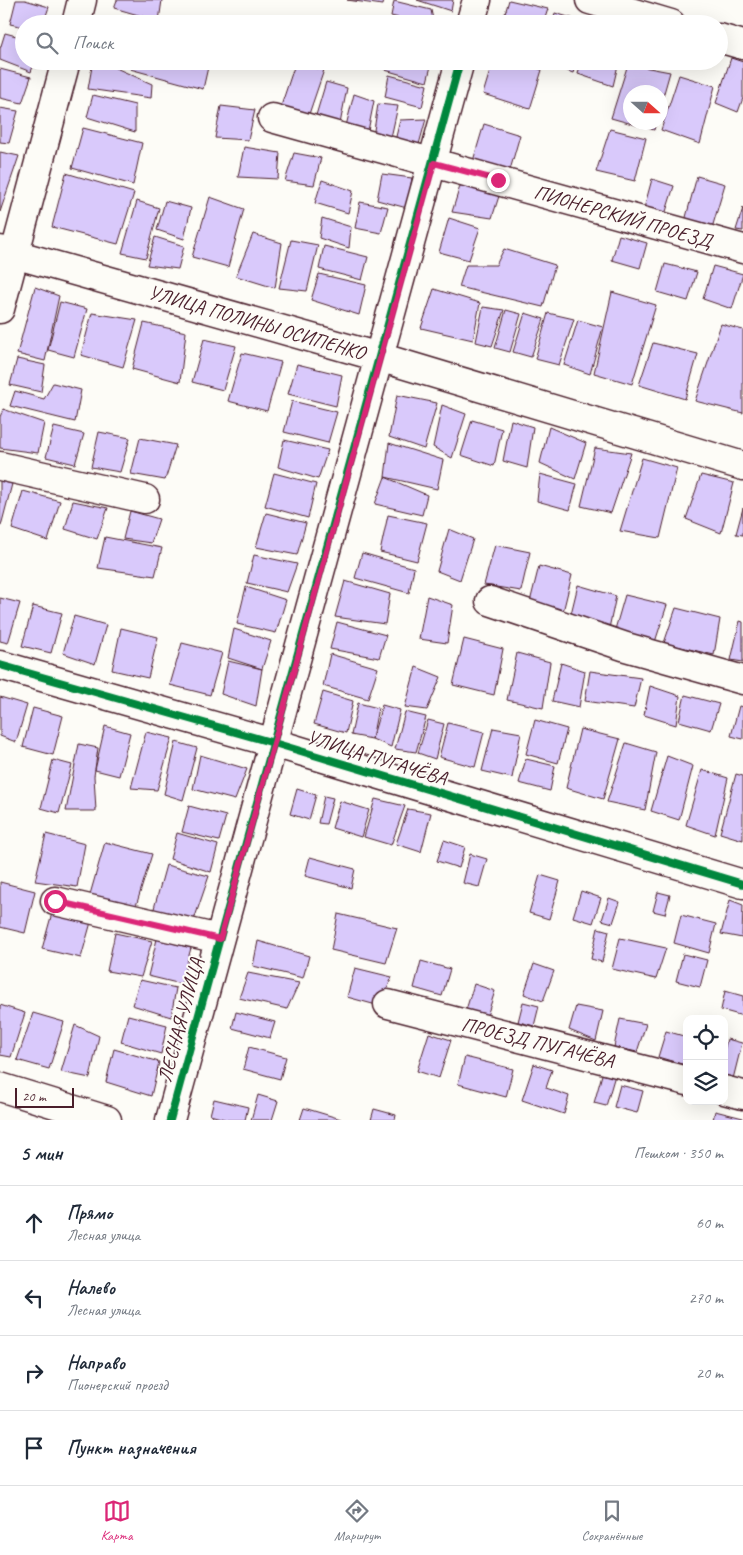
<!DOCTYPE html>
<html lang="ru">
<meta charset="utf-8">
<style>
body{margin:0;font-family:Caveat,sans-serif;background:#f6f6f7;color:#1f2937}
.controls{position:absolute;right:15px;bottom:15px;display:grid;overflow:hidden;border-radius:10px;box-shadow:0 5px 20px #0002}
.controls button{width:45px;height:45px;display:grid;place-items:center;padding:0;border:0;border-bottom:1px solid #e0e1e3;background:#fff;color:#1f2937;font:25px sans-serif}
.compass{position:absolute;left:623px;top:85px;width:45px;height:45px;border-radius:50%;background:#fff;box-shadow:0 5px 20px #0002;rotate:111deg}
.scale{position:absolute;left:15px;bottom:12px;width:59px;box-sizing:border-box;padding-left:5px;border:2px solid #4a1f2b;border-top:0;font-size:14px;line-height:18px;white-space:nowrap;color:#4a1f2b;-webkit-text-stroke:4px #fdfcf7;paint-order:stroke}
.stop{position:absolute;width:15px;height:15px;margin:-11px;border:4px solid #db2777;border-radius:50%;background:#fff}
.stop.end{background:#db2777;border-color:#fff;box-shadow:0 1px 5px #0008}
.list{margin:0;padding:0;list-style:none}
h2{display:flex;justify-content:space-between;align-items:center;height:65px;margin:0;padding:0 20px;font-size:21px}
h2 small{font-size:16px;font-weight:400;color:#747a83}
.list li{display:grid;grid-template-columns:32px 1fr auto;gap:15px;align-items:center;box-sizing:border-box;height:75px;padding:0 20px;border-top:1px solid #e0e1e3}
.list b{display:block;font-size:19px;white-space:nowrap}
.list p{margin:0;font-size:16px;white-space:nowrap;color:#747a83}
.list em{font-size:16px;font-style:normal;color:#747a83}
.icon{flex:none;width:28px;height:28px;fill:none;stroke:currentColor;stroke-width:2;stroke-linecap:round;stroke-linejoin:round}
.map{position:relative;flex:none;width:743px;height:1120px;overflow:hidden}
.search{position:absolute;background:#fff;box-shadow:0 5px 20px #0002;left:15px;right:15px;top:15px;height:55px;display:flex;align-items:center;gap:12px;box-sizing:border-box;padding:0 18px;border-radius:28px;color:#747a83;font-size:19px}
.sheet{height:365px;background:#fff}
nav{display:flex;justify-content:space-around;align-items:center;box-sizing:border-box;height:70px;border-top:1px solid #e0e1e3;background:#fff;font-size:14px;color:#747a83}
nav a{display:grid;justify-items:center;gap:2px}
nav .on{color:#db2777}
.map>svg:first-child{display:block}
.building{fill:#d9c9fb;stroke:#4a1f2b}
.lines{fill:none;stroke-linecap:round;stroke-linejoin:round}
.minor-casing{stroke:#4a1f2b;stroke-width:31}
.minor{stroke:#fdfcf7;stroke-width:28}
.cycleway-casing{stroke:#fdfcf7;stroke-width:11}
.cycleway{stroke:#00873e;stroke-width:8}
.route{stroke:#db2777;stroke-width:6}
.labels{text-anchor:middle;stroke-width:4;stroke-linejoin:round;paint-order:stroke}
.street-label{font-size:20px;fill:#4a1f2b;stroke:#fdfcf7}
</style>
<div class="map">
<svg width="743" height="1120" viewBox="0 0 743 1120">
<rect width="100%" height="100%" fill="#fdfcf7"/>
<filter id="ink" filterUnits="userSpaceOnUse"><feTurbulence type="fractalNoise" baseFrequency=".02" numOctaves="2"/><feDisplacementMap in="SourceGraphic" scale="10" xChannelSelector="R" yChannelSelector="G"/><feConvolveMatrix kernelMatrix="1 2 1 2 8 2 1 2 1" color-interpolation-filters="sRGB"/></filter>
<g filter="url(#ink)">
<!-- building -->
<path class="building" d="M16,0H25L49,7L43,24H24V27L10,24Z
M117,0H162L159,21L114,8Z
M347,0H384L383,5Z
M417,0H453L451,11Z
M509,0L548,9L543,24H502Z
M394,1L431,10L434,24H423L391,16Z
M555,13L588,23V24H552Z
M5,33L24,38V61H35L31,72L0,60V49Z
M731,58L743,62V98L738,112L716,103Z
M93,61H100L152,84L151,98L88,89Z
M132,61H188L208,67L203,89L130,69Z
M387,61L432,62L427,82L385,70Z
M493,61H517L542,70L530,109L483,94Z
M541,61H577L573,73Z
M581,61H619L613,86L578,74Z
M295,64L324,70L308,117L281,106Z
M628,64L670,72L660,107V92H630V122H656L654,130L611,118Z
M0,69L31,77L22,103L0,98Z
M389,75L427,85L422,107L385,97Z
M679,75L715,86L700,144L661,130Z
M326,82L347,88L339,129L314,122Z
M354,94L374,101L367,136L345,130Z
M93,95L135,105V132L87,117Z
M378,104L398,106L390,142L373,137Z
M221,106L255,110L248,140L215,138Z
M0,108L18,111L9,143L0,142Z
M426,119L418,148L394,145L400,120Z
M484,124L520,135L510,170L473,161Z
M83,128L142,143L133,185L72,168Z
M610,129L646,138L635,181L596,172Z
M244,147L280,153L278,179L238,177Z
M0,152L19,156L0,212Z
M294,153L321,158L314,185L285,181Z
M66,173L134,193L118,244L52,227Z
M382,174L412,178L407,208L377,200Z
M697,176L725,184L712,228L685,221Z
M652,179L674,186L664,218L643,212Z
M322,180L353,191L348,213L315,203Z
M461,183L500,193L492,218L452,212Z
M210,197L244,209L228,267L192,257Z
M137,201L159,208L146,258L122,253Z
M165,201L191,208L184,239L157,230Z
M360,202L388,207L381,233L355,228Z
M743,208V231L736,230Z
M322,218L351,227L349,248L319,238Z
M449,218L480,228L469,260L439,252Z
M253,234L282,243L275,288L236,276Z
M619,235L647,243L640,268L612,260Z
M155,237L184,246L178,269L147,265Z
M291,240L318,245L307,291L279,288Z
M324,246L368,257L362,280L319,269Z
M504,249L555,265L543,307L459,287L466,265H496Z
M665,264L697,272L688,301L657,292Z
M713,266L743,274L732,309L703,299Z
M319,274L366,285L359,315L311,300Z
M35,287L59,296L45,361L17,354Z
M434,289L480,303L473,340L421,328Z
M612,292L656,305L632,384L594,373Z
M60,302L87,309L74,357L48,350Z
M483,307L504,310L492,346L476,342Z
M506,310L521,314L510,352L495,348Z
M92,313L137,320L123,367L81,355Z
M525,313L544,319L531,357L513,352Z
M548,313L574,319L559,365L535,359Z
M578,320L603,327L590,374L564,365Z
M144,323L186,332L180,382L132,369Z
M721,324L743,330V413L695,401Z
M204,339L236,346L223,390L192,382Z
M653,343L698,354L685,399L639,385Z
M242,353L281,362L267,411L228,401Z
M17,359L45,365L41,392L10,385Z
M297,364L342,375L336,406L288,394Z
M53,383L81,390L75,422L10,406L15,391L44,399Z
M397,395L437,403L424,449L389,437Z
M292,401L337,412L328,443L284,432Z
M442,405L466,414L452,458L433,447Z
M3,409L44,423L38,453L0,448V417Z
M472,420L502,429L494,466L461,455Z
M511,420L533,427L527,468L503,461Z
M54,427L84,434L75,464L46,457Z
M549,427L586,443L575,479L540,463Z
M99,432L130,438L120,472L91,467Z
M140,438L176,445L165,480L131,474Z
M284,440L328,450L318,479L278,467Z
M389,443L443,460L437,489L385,477Z
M595,448L631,453L611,513L581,506Z
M642,458L677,468L660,538L620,531Z
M274,473L316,484L308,518L265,506Z
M540,474L577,484L570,510L537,501Z
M701,475L734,483L721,533L686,519Z
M385,477L427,495L422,515L375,504Z
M0,481L12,484L1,526H0Z
M23,491L60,501L48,541L12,529Z
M73,501L108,508L97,539L65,529Z
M743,508V535L736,534Z
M130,511L159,519L151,543L123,539Z
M266,513L306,523L297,555L256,547Z
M388,515L427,523L417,561L380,552Z
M449,529L473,539L460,580L437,571Z
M105,537L162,548L155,576L98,568Z
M495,545L530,552L521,591L484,585Z
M362,553L414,568L409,593L355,578Z
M254,555L297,564L287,592L247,583Z
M539,566L572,575L562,616L529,606Z
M345,581L390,594L385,624L335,617Z
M578,585L616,596L608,633L569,622Z
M246,587L286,600L276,633L237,624Z
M625,595L667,605L655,642L614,633Z
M427,596L453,605L447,643L419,639Z
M0,598L20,603L8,643L0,641Z
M33,606L62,613L51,653L22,646Z
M676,608L720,619L714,655L664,643Z
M74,616L106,625L95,664L63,653Z
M740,621L743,622V662L731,660Z
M337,622L386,635L379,658L330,649Z
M121,628L158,637L148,678L112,670Z
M234,629L271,641L262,669L228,658Z
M464,639L503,649L494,695L453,685Z
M182,643L222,653L210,695L170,685Z
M517,653L550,662L543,708L507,700Z
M330,654L378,668L368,699L323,686Z
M228,661L262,669L256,706L221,694Z
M561,663L585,671L579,707L552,701Z
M416,667L441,677L427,710L405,707Z
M590,671L641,678L634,708L585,701Z
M650,686L680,696L676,725L644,715Z
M323,692L353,701L346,733L314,724Z
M685,695L719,704L711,730L679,721Z
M0,697L27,705L16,742L0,736Z
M358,703L378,708L372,739L351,735Z
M382,705L400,710L391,747L372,739Z
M739,706L743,707V739L731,736Z
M33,708L63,716L53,755L23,747Z
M405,712L426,717L416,752L395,749Z
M428,720L444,724L435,759L418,753Z
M535,720L567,729L558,763L526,754Z
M448,723L484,732L475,767L439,757Z
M105,726L130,733L119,776L95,770Z
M493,728L521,733L512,778L482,771Z
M580,729L620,739L603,799L566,788Z
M146,732L172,738L157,790L131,788Z
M176,742L197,748L183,800L164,794Z
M626,743L656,752L645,810L607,802Z
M79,744L98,748L94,776L96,811H66Z
M200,755L247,769L235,800L193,789Z
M667,756L693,766L679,820L651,811Z
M526,759L555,766L550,791L519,783Z
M53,760L72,765L59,813L41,808Z
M702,770L728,778L715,835L686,825Z
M736,774L743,776V840L720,833Z
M297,789L316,795L309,820L290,814Z
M324,796L333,798L326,824L318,823Z
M375,799L405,806L391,845L364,837Z
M340,801L369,810L361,837L332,828Z
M189,806L226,816L219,841L182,832Z
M408,809L431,813L421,852L396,844Z
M177,833L218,845L211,872L170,859Z
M46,834L85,844L77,887L35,881Z
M444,840L465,847L459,868L437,861Z
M105,842L152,854L136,906L89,898Z
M470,854L487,859L479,887L463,883Z
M310,857L355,869L351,888L305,876Z
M166,865L209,876L194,920L153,912Z
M540,875L560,881L549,919L529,913Z
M0,882L35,891L25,933L0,927Z
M581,891L601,898L593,923L573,917Z
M658,892L670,895L665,914L653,911Z
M609,898L620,902L613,923L602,920Z
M730,900L743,905L742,938L721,934Z
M52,913L91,922L81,958L42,949Z
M338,914L397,928L386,963L331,950Z
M681,915L716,924L709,953L674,943Z
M598,928L609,931L602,962L591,959Z
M115,933L152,941L141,977L107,971Z
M620,938L666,948L656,979L612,969Z
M157,939L191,948L181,984L148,976Z
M258,941L309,956L303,978L253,966Z
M683,954L707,960L700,987L676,981Z
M421,961L450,969L442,996L414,988Z
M534,964L554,971L543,1001L524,994Z
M355,968L392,977L380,1006L347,997Z
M248,973L299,983L287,1009L239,998Z
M140,980L176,988L171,1017L132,1005Z
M474,984L495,991L487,1016L466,1010Z
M725,991L743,996V1016L721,1010Z
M523,1002L539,1006L534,1026L518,1022Z
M0,1005L25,1013L11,1057L0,1055Z
M576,1006L603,1011L596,1041L569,1030Z
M236,1012L275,1022L270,1038L232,1028Z
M33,1013L64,1022L49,1069L17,1060Z
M128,1015L167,1025L161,1054L121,1042Z
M620,1019L646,1024L637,1052L614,1047Z
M75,1025L99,1036L90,1078L61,1072Z
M666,1031L687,1037L685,1065L658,1057Z
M429,1033L451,1040L439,1078L417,1071Z
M727,1039L742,1043L733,1079L724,1077V1051Z
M249,1047L286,1057L280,1079L243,1069Z
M114,1049L159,1062L151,1096L106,1082Z
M465,1057L513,1069L506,1097L458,1084Z
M534,1064L552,1070L546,1088L569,1096L564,1114L522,1100Z
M603,1071L615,1075L606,1106L594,1103Z
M620,1085L643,1091L637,1113L614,1107Z
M258,1095L278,1101L272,1120H251Z
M214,1099L248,1107L245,1120H228L210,1115Z
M304,1108L341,1119V1120H300Z
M374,1109L396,1115L395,1120H371Z
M715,1111L743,1118V1120H713Z"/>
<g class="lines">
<!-- minor casing -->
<g class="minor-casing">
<path id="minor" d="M590,0L671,24
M76,24L82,0
M470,24L477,0
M719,38L743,45
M272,118L743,249
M0,250L379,357L743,466
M0,309L66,61
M0,466L145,499
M490,601L626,647L743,680
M0,665L274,743L743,884
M55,901L219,939
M388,1004L687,1081
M0,1087L107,1120
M724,1090L743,1095
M170,1120L460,61"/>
</g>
<!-- minor -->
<use href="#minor" class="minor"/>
<!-- cycleway casing -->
<g class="cycleway-casing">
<path id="cycleway" d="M0,665L274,743L743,884
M170,1120L460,61"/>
</g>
<!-- cycleway -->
<use href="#cycleway" class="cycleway"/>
</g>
</g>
<g class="lines" filter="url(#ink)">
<!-- route -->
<path class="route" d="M55,901L220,939L434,163L498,180"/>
</g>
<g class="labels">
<!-- street labels -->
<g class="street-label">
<text transform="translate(623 216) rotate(16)" y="7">ПИОНЕРСКИЙ ПРОЕЗД</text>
<text transform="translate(257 322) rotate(16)" y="7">УЛИЦА ПОЛИНЫ ОСИПЕНКО</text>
<text transform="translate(377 757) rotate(17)" y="7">УЛИЦА ПУГАЧЁВА</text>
<text transform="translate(180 1020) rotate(-75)" y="7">ЛЕСНАЯ УЛИЦА</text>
<text transform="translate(538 1042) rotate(14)" y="7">ПРОЕЗД ПУГАЧЁВА</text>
</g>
</g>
</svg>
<div class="controls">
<button><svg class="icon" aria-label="locate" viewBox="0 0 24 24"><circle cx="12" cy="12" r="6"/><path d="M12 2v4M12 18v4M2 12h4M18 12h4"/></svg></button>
<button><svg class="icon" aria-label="layers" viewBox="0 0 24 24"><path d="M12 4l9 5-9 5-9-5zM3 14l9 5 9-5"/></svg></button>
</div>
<svg class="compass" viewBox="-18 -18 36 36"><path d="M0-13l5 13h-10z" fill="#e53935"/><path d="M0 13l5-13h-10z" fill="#747a83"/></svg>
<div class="scale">20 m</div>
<div class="stop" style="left:55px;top:901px"></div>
<div class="stop end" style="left:498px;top:180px"></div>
<div class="search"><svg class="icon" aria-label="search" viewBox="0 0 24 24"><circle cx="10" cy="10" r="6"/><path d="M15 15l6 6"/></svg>Поиск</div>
</div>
<section class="sheet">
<h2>5 мин<small>Пешком · 350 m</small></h2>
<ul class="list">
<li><svg class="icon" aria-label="ahead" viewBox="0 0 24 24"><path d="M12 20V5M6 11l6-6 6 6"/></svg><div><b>Прямо</b><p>Лесная улица</p></div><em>60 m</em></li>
<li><svg class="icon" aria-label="left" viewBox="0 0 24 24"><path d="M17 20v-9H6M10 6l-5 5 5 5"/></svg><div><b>Налево</b><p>Лесная улица</p></div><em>270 m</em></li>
<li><svg class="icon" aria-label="right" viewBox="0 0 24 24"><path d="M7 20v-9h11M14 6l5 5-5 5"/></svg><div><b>Направо</b><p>Пионерский проезд</p></div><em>20 m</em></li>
<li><svg class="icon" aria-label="arrive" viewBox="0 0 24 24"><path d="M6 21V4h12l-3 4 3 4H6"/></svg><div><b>Пункт назначения</b></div></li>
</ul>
</section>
<nav>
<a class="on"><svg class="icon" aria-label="map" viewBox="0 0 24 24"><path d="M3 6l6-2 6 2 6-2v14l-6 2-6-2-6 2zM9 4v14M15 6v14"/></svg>Карта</a>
<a><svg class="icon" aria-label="directions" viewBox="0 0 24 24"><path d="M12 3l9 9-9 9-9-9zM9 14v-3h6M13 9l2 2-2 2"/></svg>Маршрут</a>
<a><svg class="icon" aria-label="saved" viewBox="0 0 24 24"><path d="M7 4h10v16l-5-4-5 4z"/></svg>Сохранённые</a>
</nav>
